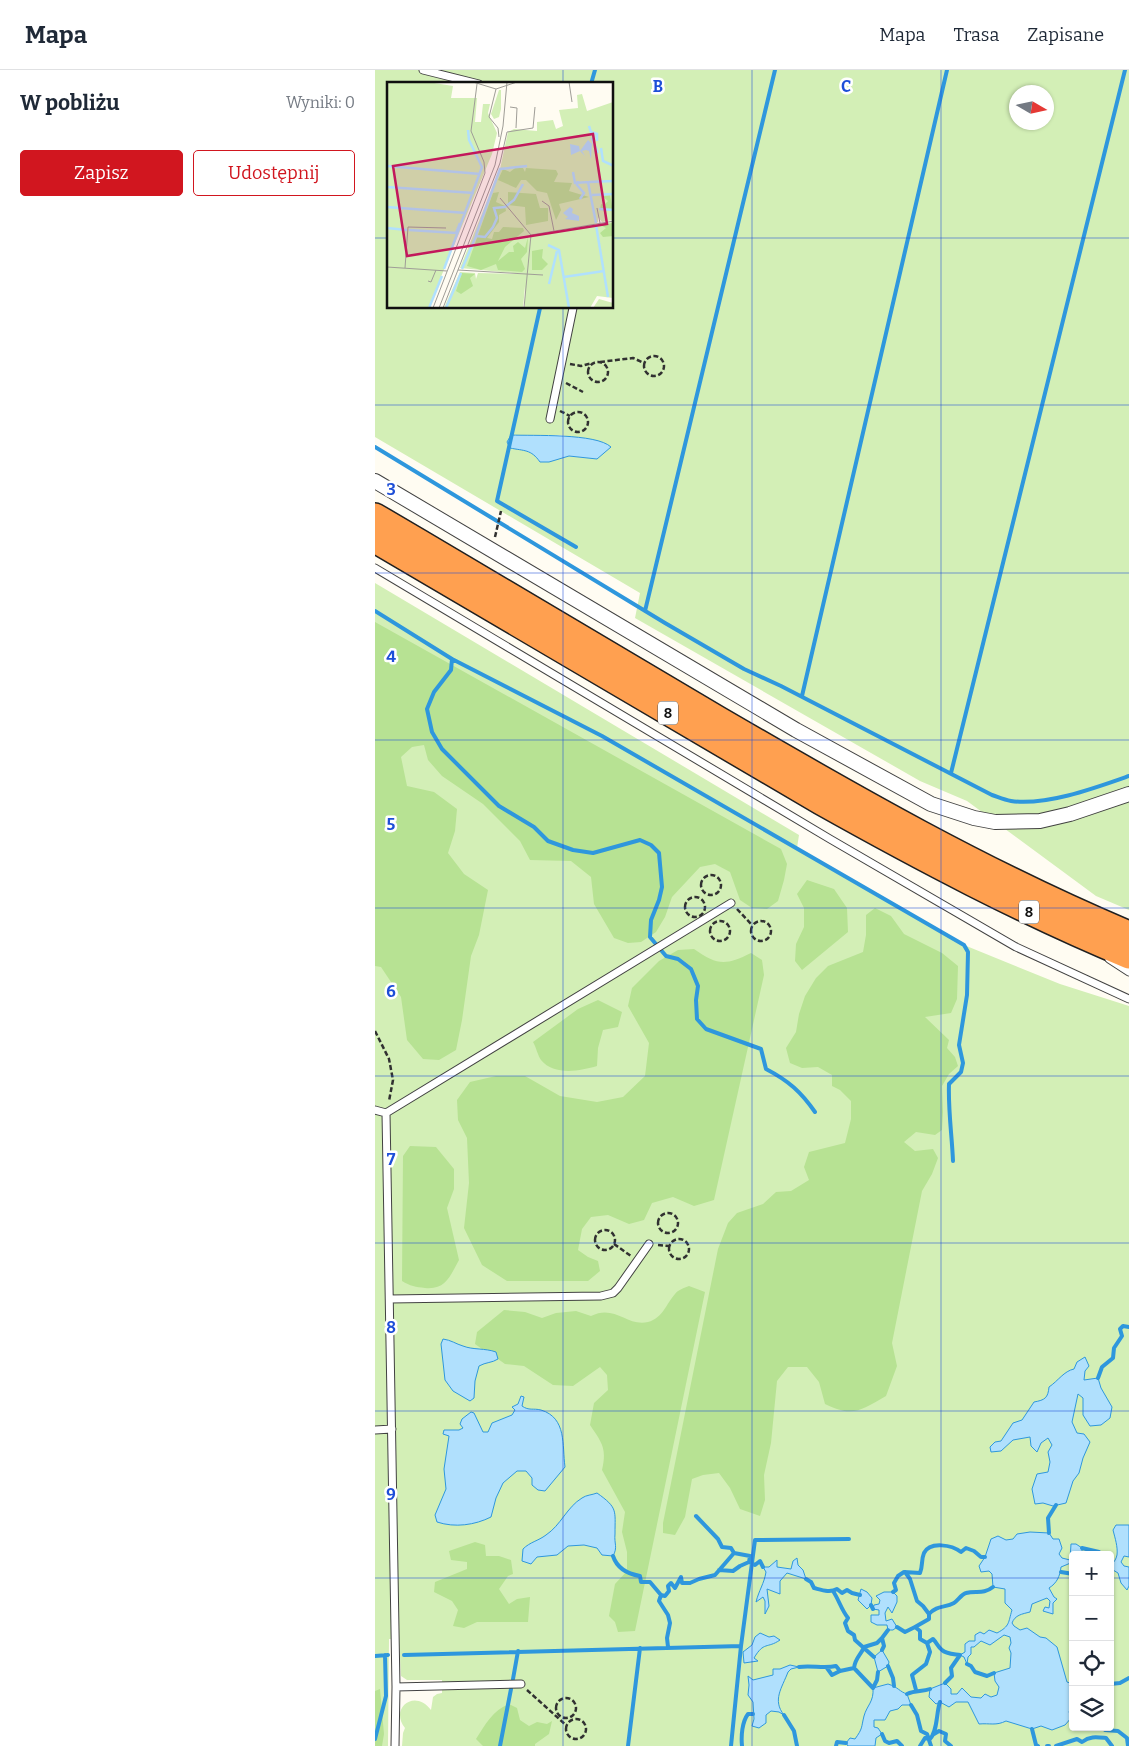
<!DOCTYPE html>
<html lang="pl">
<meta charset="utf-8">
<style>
body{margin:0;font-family:Bitter,serif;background:#f6f6f7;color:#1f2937}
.controls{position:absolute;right:15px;bottom:15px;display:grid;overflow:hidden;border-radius:5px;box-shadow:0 1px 4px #0004}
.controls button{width:45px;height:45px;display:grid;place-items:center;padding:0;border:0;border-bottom:1px solid #e0e1e3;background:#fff;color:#1f2937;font:25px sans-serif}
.compass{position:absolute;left:634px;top:15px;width:45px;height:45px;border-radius:50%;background:#fff;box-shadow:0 1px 4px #0004;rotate:99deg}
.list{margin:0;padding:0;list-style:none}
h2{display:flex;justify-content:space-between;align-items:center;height:65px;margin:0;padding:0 20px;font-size:21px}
h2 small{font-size:16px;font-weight:400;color:#747a83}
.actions{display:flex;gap:10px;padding:15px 20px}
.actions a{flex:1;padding:11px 0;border:1px solid #d1161f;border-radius:5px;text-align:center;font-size:18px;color:#d1161f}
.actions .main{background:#d1161f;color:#fff}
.icon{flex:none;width:28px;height:28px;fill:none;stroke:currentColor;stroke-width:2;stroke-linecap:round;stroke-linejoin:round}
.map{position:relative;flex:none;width:754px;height:1676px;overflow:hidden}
header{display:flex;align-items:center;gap:30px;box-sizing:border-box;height:70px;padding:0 25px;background:#fff;border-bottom:1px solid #e0e1e3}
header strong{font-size:24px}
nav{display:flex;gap:28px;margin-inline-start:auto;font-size:18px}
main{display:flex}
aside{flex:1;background:#fff}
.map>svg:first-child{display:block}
.green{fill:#d3efb6;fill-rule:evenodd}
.forest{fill:#b7e293}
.water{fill:#b0e0fd;stroke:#2e97dd}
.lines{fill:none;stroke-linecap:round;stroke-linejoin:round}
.stream{stroke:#2e97dd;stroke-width:4}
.lane-casing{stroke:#424242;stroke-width:9}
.street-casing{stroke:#424242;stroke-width:16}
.highway-casing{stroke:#202020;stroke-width:28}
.path{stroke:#313131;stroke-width:2.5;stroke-dasharray:5 2.5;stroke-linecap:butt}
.lane{stroke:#fff;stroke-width:7}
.street{stroke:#fff;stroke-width:14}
.highway{stroke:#ffa050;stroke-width:25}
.grid{fill:none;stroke:#1d4ed8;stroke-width:1;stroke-opacity:0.55}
.labels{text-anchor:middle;stroke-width:5;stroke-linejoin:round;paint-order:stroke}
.shield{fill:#fff;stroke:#575757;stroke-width:1}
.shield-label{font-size:14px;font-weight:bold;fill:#0f0f0f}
.inset-river{fill:none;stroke:#b0e0fd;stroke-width:2.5}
.inset-road{fill:none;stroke:#9f9d97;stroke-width:1}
.view{fill:#c2185b;fill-opacity:0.15;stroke:#c2185b;stroke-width:2.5}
.inset-edge{fill:none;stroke:#0f0f0f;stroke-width:2.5}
.grid-label{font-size:16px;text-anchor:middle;font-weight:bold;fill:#1d4ed8;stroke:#fff;stroke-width:5;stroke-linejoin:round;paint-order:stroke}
</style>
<header>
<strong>Mapa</strong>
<nav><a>Mapa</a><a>Trasa</a><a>Zapisane</a></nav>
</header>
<main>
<aside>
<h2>W pobliżu<small>Wyniki: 0</small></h2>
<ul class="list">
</ul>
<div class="actions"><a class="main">Zapisz</a><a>Udostępnij</a></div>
</aside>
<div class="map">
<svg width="754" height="1676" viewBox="0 0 754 1676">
<rect width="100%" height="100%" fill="#fffcf2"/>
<!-- green -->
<path class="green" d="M0,0H754V840L721,826L592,731L545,711L260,548L265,523L0,367ZM14,14H238V238H14ZM642,22H672V52H642ZM136,365H185L221,371L222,389L194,386L165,392L160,384L151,380Z
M0,513L424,765L422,778L589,875L685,914L754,936V1676H27L28,1663L30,1658C14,1638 40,1618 56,1640L58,1627L62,1624L67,1623V1610H32L26,1606L24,1569H14L13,1676H0ZM698,1485H735V1657H698Z"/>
<!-- forest -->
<path class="forest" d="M0,552L406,779L412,794L409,810L403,831L392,839L377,838L365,830L355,802L340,794L325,797L297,827L290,847L281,862L266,872L253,873L239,868L219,834L216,807L196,791L155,790L145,771L108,734L67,706L53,690L49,675L37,677L26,687L32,716L59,722L82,739L80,761L73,783L89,804L113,820L104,865L96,886L87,950L81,980L64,990L48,989L32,970L26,927L6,897L0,896Z
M432,810L459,819L472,838L473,862L427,900L420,891L421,874L429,857V838L422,824Z
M500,838L516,846L529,864L567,883L583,896L582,929L576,943L550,947L574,970L572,978L580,987L583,996L574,1004L567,1016L568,1042L567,1060L560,1065L541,1062L529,1072L540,1081L558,1079L563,1088L557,1104L547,1121L517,1273L522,1296L511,1326C486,1340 478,1348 450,1334L444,1312L432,1297H413L402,1311L396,1373L389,1405L390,1430L385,1446L365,1439L355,1418L344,1403L328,1405L317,1409L310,1447L300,1465L288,1463V1453L343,1179L353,1153L362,1143L388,1134L401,1122L416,1121L434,1110L429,1097L434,1082L470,1073L476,1049V1031L465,1020L457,1016V1005L443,997L427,998L415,993L411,978L421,962L424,944L430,926L441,908L453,896L488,882L491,865V845Z
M319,879C342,895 350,896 376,883L387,890L389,905L339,1130L319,1136L298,1127L277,1133L269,1150L254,1154L233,1145L216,1147L207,1159L203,1180L213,1187L223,1191L225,1201L213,1211H132L107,1195L89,1158L94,1113L92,1068L83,1050L82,1030L95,1012L121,1006H150L185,1026L222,1032L248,1027L270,1006L274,973L253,936L257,918L284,891L303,880Z
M223,930L247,942L243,957L228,960L223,978L222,996C205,1001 179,1006 166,990C163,986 161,977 158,972L203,939Z
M35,1076L61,1077L79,1099V1119L72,1138L84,1190C75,1206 71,1220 50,1218C41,1217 35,1216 27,1211L28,1086Z
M314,1216L330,1222L260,1561L243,1562L240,1552L234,1546L240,1514L252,1501V1482L247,1462L250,1442L227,1400C232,1378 227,1373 215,1355L219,1333L233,1320L232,1305L225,1297L198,1316L178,1315L149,1296L130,1294L123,1289L120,1282L107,1279L100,1274L102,1262L129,1240L150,1242L167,1248L181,1243L201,1241L216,1246C240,1234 252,1257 273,1252C288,1248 291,1234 300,1224C303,1220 309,1218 314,1216Z
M100,1472L110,1475L111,1486H124L136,1490L138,1504L133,1506L124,1519L134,1534L142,1529L155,1527L153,1552H102L89,1558L78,1556L83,1540L77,1531L59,1522L60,1512L92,1499V1492L76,1490L74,1481Z
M5,1619L9,1664L7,1676H0V1621Z
M134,1634L142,1638L145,1650L154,1656L162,1652L172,1654L177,1651L174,1664L160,1674V1676H108L101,1669C110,1655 118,1640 134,1634Z"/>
<!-- water -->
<path class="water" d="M136,365C158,366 221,363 236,377L222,389L194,386L174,392H165C156,379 149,381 135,378L132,372Z
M68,1269C76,1270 81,1274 88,1276C98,1280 110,1278 121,1282L123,1289C117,1293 111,1292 104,1296L100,1311L99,1328L95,1331L78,1321L70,1310L66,1274Z
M710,1287L714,1296L710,1301L709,1310L723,1308L726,1318L737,1337L735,1348L726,1355L715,1356L708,1345V1328L703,1324L697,1352L702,1363L709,1364L715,1372L708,1388L704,1403L698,1411L691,1433L678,1436L668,1433L660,1434L657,1419L662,1404L673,1402L675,1392L673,1382L677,1375L673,1368L666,1373L662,1382L656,1376L655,1367L638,1370L626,1381L616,1382L615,1377L620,1372L626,1371L638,1353L647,1350L659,1332C670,1330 673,1328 674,1317C683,1311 689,1301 699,1299L702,1292Z
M146,1326L149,1327L147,1336C154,1341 158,1338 166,1340C192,1348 187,1375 190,1397L170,1421L163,1420L157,1415V1408L151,1401H142L128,1413L121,1428L116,1447C100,1455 80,1458 62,1452L60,1445L71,1419L69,1399L74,1366L68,1364L69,1360H84L88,1358L85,1354L87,1349L96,1342L99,1343L108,1362H113L117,1353L137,1345L140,1340L137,1337L143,1334Z
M222,1423C243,1438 240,1440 240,1464C239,1474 243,1477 238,1486L227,1485L222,1478L209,1475L193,1476L182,1485L162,1487L156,1494L147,1491L148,1479C155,1472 163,1471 171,1465C186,1455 192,1437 207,1428C211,1425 217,1425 222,1423Z
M741,1455H754V1487L749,1486L746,1492L749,1496L754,1497V1516L752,1520L746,1513L743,1503L738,1500L735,1505C735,1492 740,1494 742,1485C743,1477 740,1468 738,1460Z
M655,1462L674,1463L678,1469H684L687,1478L684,1484L687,1488L695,1490L696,1474H701L707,1478V1485H698V1492L686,1497C685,1506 682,1513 674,1518L679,1527L682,1529L678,1533V1544L668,1541L670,1537L674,1538L675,1531L672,1528L657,1534L655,1542C647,1544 640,1545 637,1553L639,1556L645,1560L652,1558L665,1567L671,1568L682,1577L692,1612L698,1614L697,1636L694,1642L697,1647L690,1655L677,1660L666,1656L657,1659L631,1651C621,1656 615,1653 604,1654L593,1632H581L574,1637L565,1632L561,1634L554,1627L555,1619L570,1613L576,1619V1624H582L587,1618L596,1627L606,1628L610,1624L616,1627L622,1625L624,1617L620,1611L619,1603L635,1598L636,1583L634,1578L636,1573L635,1567L629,1565L615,1575L606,1571L599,1577H596V1584L593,1587L592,1594L589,1587L585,1585L590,1582V1574L594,1571H600V1565L605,1562L609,1564L614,1560L622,1563C635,1556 633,1553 637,1540L630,1533V1519L618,1517L617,1504L614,1501L606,1502L604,1496L610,1487L616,1469L623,1466L631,1470L638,1469L642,1464Z
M422,1488L423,1495L428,1500L431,1509L412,1503L405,1511V1524L392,1519L394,1536L390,1544V1531L388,1527L381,1532C384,1520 389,1514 391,1502L388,1497H394L402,1490V1497L416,1499L418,1491Z
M486,1519L492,1522L497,1528L496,1535L492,1539L483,1530Z
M509,1522H518L522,1526V1532L517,1543L513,1537L510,1543L511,1551L517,1549L522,1557L518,1560H513L512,1555H502L496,1552V1545H504V1540L498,1539L499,1535L504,1534L505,1530L501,1526Z
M385,1563L394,1567L399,1566L405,1570C392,1579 389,1571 379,1588L383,1591L369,1593L368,1582L377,1575L380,1567Z
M507,1580L514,1592L513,1596L503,1602L499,1587Z
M415,1595L424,1597L416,1599L413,1602C407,1618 397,1630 409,1645L404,1642L396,1641L391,1645V1653L384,1658L377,1656L379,1649L378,1632L373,1625L374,1615L373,1606L378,1610L398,1605V1599H405Z
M513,1614C523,1617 525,1622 532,1624L536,1635H527L523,1639L515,1641L510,1650H499V1657L503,1658L507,1664L501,1668L500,1676H473L471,1673L475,1668L480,1669C488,1658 486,1658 489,1646C492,1635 499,1632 498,1618Z"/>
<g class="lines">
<!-- stream -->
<path class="stream" d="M216,14L220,0
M165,238L122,431L201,477
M0,377L290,553L369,599L406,616L617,725C623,727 629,730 636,731C671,736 720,718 754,706
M0,541L77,589L76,600L59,622L52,639L57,662L67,679L124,736L159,757L173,771L198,780L218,783L265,770L276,775L284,783L287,817L284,830L276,850L275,867L291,886L303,889L316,899L323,916L321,930L322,949L331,959L386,979L391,999C414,1011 426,1022 440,1042
M270,541L400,0
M77,589L227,666L589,875L593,882L592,925L584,975L588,993L586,1002L574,1014C573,1040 577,1066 578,1091
M427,626L572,0
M576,703L750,0
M723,1308L727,1297L738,1288L739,1278L747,1266L745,1259L748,1256L754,1257
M321,1446L343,1469L347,1477L356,1478L359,1483
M674,1463L673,1448L681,1435
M707,1478L724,1482L726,1485
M238,1486C242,1498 253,1504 265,1506L266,1512H275L286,1525L290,1526L294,1521L293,1516L296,1513L300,1518L306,1507L307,1513H315L324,1509L340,1505L359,1483L375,1486L374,1492L380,1495L385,1491L388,1497
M344,1500L358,1501L365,1496L374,1492
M530,1502L535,1509L542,1531L548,1536L554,1544
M686,1502L698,1504
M431,1509L436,1512L439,1518C447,1520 455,1523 462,1519L467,1523L472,1520L477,1523L485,1525
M458,1521C464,1530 466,1539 473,1548L470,1553L473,1561L479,1565L480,1570L499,1587
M518,1522L521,1520L519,1513L523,1506L529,1502L545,1503C548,1496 546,1490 549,1483C555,1471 577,1475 586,1482L591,1478L599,1481L606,1487H610
M286,1525L284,1531L293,1545L295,1553L292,1568L293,1577
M496,1535L498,1539
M522,1557L530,1562L540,1557L545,1561V1569L552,1573L558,1569C562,1573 563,1577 567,1580C571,1584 579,1584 585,1585L576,1598L577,1606L570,1613
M540,1557L554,1549V1544C562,1535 570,1538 579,1533C583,1530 587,1524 591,1523C601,1520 608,1525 618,1517
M507,1580L509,1576L507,1568L513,1560
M29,1585L366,1576L380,1470L474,1469
M0,1586L13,1585
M592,1594L596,1596L600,1602L612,1606L619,1603
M513,1596L518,1608L519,1616
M424,1597C437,1595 449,1599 461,1596L465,1601L479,1598L498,1618L502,1610L503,1602
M452,1598L457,1605L465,1601
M479,1598C480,1588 486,1585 489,1577L502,1573L507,1568
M138,1609L143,1581
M735,1614L745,1613L754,1608
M541,1620L537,1605L551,1594L555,1582L552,1573
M532,1624C541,1620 547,1622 555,1619
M536,1635L542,1645L546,1661L552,1664L556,1676
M409,1645L419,1661L422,1676
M728,1657L730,1660L743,1661L752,1668L753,1676
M657,1659L661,1675L663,1676
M507,1664L510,1671L514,1673L522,1671L527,1676
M559,1664L564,1661L571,1664L570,1671L576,1676
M0,1669L11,1626L10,1585
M125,1676L136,1619
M253,1676L265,1578
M356,1676L366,1576
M367,1676C366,1666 367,1652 373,1644H378
M461,1676L462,1672L471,1673
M545,1676L550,1668L555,1669C563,1660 561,1643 565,1632
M672,1676H674
M681,1676L702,1669L707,1672C715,1666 721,1667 731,1668L737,1676"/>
<!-- lane casing -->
<g class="lane-casing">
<path id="lane" d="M48,0L104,14
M175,349L198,238
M0,498L455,769L641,877L754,929
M734,889L754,902
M0,1040L11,1043L356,833
M11,1043L21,1617L20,1676
M15,1229L226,1226L238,1223L243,1218L274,1174
M0,1360L17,1359
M21,1617L146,1614"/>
</g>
<!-- street casing -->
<g class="street-casing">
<path id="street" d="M0,411L421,660L556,734L599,748L620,752L665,751L695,744L754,724"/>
</g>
<!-- highway casing -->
<g class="highway-casing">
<path id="highway" d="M0,446C115,513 229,582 343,649C477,727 611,804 754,864
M0,470L446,732C546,788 648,842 754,886"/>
</g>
<!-- path -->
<path class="path" d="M269 296a10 10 0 1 1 20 0a10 10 0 1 1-20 0Z
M225,292L258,288L269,293
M213 302a10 10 0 1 1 20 0a10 10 0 1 1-20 0Z
M195,294L206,296L217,293
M191,313L208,322
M185,341L195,346
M193 352a10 10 0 1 1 20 0a10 10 0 1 1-20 0Z
M120,467L126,441
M326 815a10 10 0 1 1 20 0a10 10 0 1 1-20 0Z
M310 837a10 10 0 1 1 20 0a10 10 0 1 1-20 0Z
M362,839L377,855
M376 861a10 10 0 1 1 20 0a10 10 0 1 1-20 0Z
M335 861a10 10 0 1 1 20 0a10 10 0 1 1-20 0Z
M0,961L14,989L18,1010L14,1031
M283 1153a10 10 0 1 1 20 0a10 10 0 1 1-20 0Z
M220 1170a10 10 0 1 1 20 0a10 10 0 1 1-20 0Z
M294 1179a10 10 0 1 1 20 0a10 10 0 1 1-20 0Z
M239,1174L256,1186
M283,1175L294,1176
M152,1620L192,1656
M181 1638a10 10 0 1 1 20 0a10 10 0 1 1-20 0Z
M191 1659a10 10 0 1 1 20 0a10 10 0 1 1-20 0Z"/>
<!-- lane -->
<use href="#lane" class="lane"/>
<!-- street -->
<use href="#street" class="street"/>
<!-- highway -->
<use href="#highway" class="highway"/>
</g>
<!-- grid -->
<path class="grid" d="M188,0V14M377,0V1676M566,0V1676M0,168H14M238,168H754M188,238V1676M0,335H754M0,503H754M0,670H754M0,838H754M0,1006H754M0,1173H754M0,1341H754M0,1508H698M735,1508H754"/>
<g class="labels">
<!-- shield labels -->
<g class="shield">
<rect x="283" y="631.5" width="20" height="23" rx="4"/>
<rect x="644" y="830.5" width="20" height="23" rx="4"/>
</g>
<g class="shield-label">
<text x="293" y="648">8</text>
<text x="654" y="847">8</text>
</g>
</g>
<!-- overview -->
<g transform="translate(12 12)">
<rect width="226" height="226" fill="#fffcf2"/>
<path d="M0,0H41L66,4L64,16H90L88,40H94L96,22H103L101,31L110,51L105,72L41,226H0ZM112,8H114V27L112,35L107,37L104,32ZM195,12L200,29L226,20V138L215,140L211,135V140L207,142L226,140V216L210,214L203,226H138V204L136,226H57L73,190L88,191L89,197L91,191L136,192L73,186L113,87L121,50L127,47L150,49V40L166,38L169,47L176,44L172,28L191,26L190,13ZM212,217L226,221V226H206Z" fill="#d3efb6"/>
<path d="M128,86H136L138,90L139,86L169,88L171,92L167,100L185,101L182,109L202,115L172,122L174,128L169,138L160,111L150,109L139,98H134L129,106L111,98L116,87L123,90ZM112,110L109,120L118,124L119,129L112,133V140L100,156L105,157L107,150H112L116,145L136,146L137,149L118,165L111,179L122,170H127L126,164L131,160L138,166L141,155L140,170L134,177L138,187L135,190L111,188L109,182L94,188L80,184L106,111ZM121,110L149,112L153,126H161V139L139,143L138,125L121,123ZM223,113L226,129L213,128L214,122L217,123L221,119L215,114ZM226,141V154L216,155L213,151L219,146L213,143ZM156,167L155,176L161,182L155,188H145V169ZM75,191L88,192L83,196L86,204L74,212L69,209Z" fill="#b7e293"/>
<path d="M201,58L205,62L204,77L202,69L199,68L195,69L198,74L193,69L184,73L183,62L192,64L193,69ZM183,125L186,127L185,131L192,134V139L178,137L181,135L176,131Z" fill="#b0e0fd"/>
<path class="inset-river" d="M202,44L204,50L210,52V59M208,54L205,57L211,71M214,66L216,79L227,84M0,84L93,92M186,90L188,101L201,100L209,141M191,99L190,103L197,111L193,117M202,100L227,99M0,105L87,111M205,113L227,112M0,125L79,131M212,127L227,128M209,143L221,215M0,146L20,148M22,148L69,151L73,141M89,153L113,87L140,84M161,163L172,168L182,226M57,187L95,85L82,58L81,48M75,187L89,154L98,155L106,145L110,136L107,126L118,125L127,118L136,102M177,195L217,189M162,202L170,169M42,226L55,194M59,226L74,191"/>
<path class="inset-road" d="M86,0L109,7L130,0M182,0L185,20M109,7L102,35L111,46L112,55M123,25L130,26L129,46M113,116L144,153L137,226M155,119L162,124L167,149M210,126L213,141M144,153L227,139M0,185L60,189M18,186L21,145L59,146M71,188L156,193M41,199L44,200L49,188M46,226L98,91L97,80L84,49L90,2M52,226L108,83L116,44L120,0M56,226L113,81L120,50L146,46L148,25"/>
<path class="view" d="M206,52L220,142L20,174L6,84Z"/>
<rect width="226" height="226" class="inset-edge"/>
</g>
<g class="grid-label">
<text x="283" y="22">B</text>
<text x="471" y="22">C</text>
<text x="16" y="425">3</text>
<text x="16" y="592">4</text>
<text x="16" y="760">5</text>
<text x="16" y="927">6</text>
<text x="16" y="1095">7</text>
<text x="16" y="1263">8</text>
<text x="16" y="1430">9</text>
</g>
</svg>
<div class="controls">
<button>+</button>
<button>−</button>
<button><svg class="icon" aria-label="locate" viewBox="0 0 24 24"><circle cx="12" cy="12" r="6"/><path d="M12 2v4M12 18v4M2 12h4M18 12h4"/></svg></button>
<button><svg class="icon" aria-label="layers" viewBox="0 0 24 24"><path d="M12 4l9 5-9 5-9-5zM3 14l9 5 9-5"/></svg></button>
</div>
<svg class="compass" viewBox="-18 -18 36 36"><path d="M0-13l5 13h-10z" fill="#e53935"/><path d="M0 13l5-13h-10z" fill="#747a83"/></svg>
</div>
</main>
